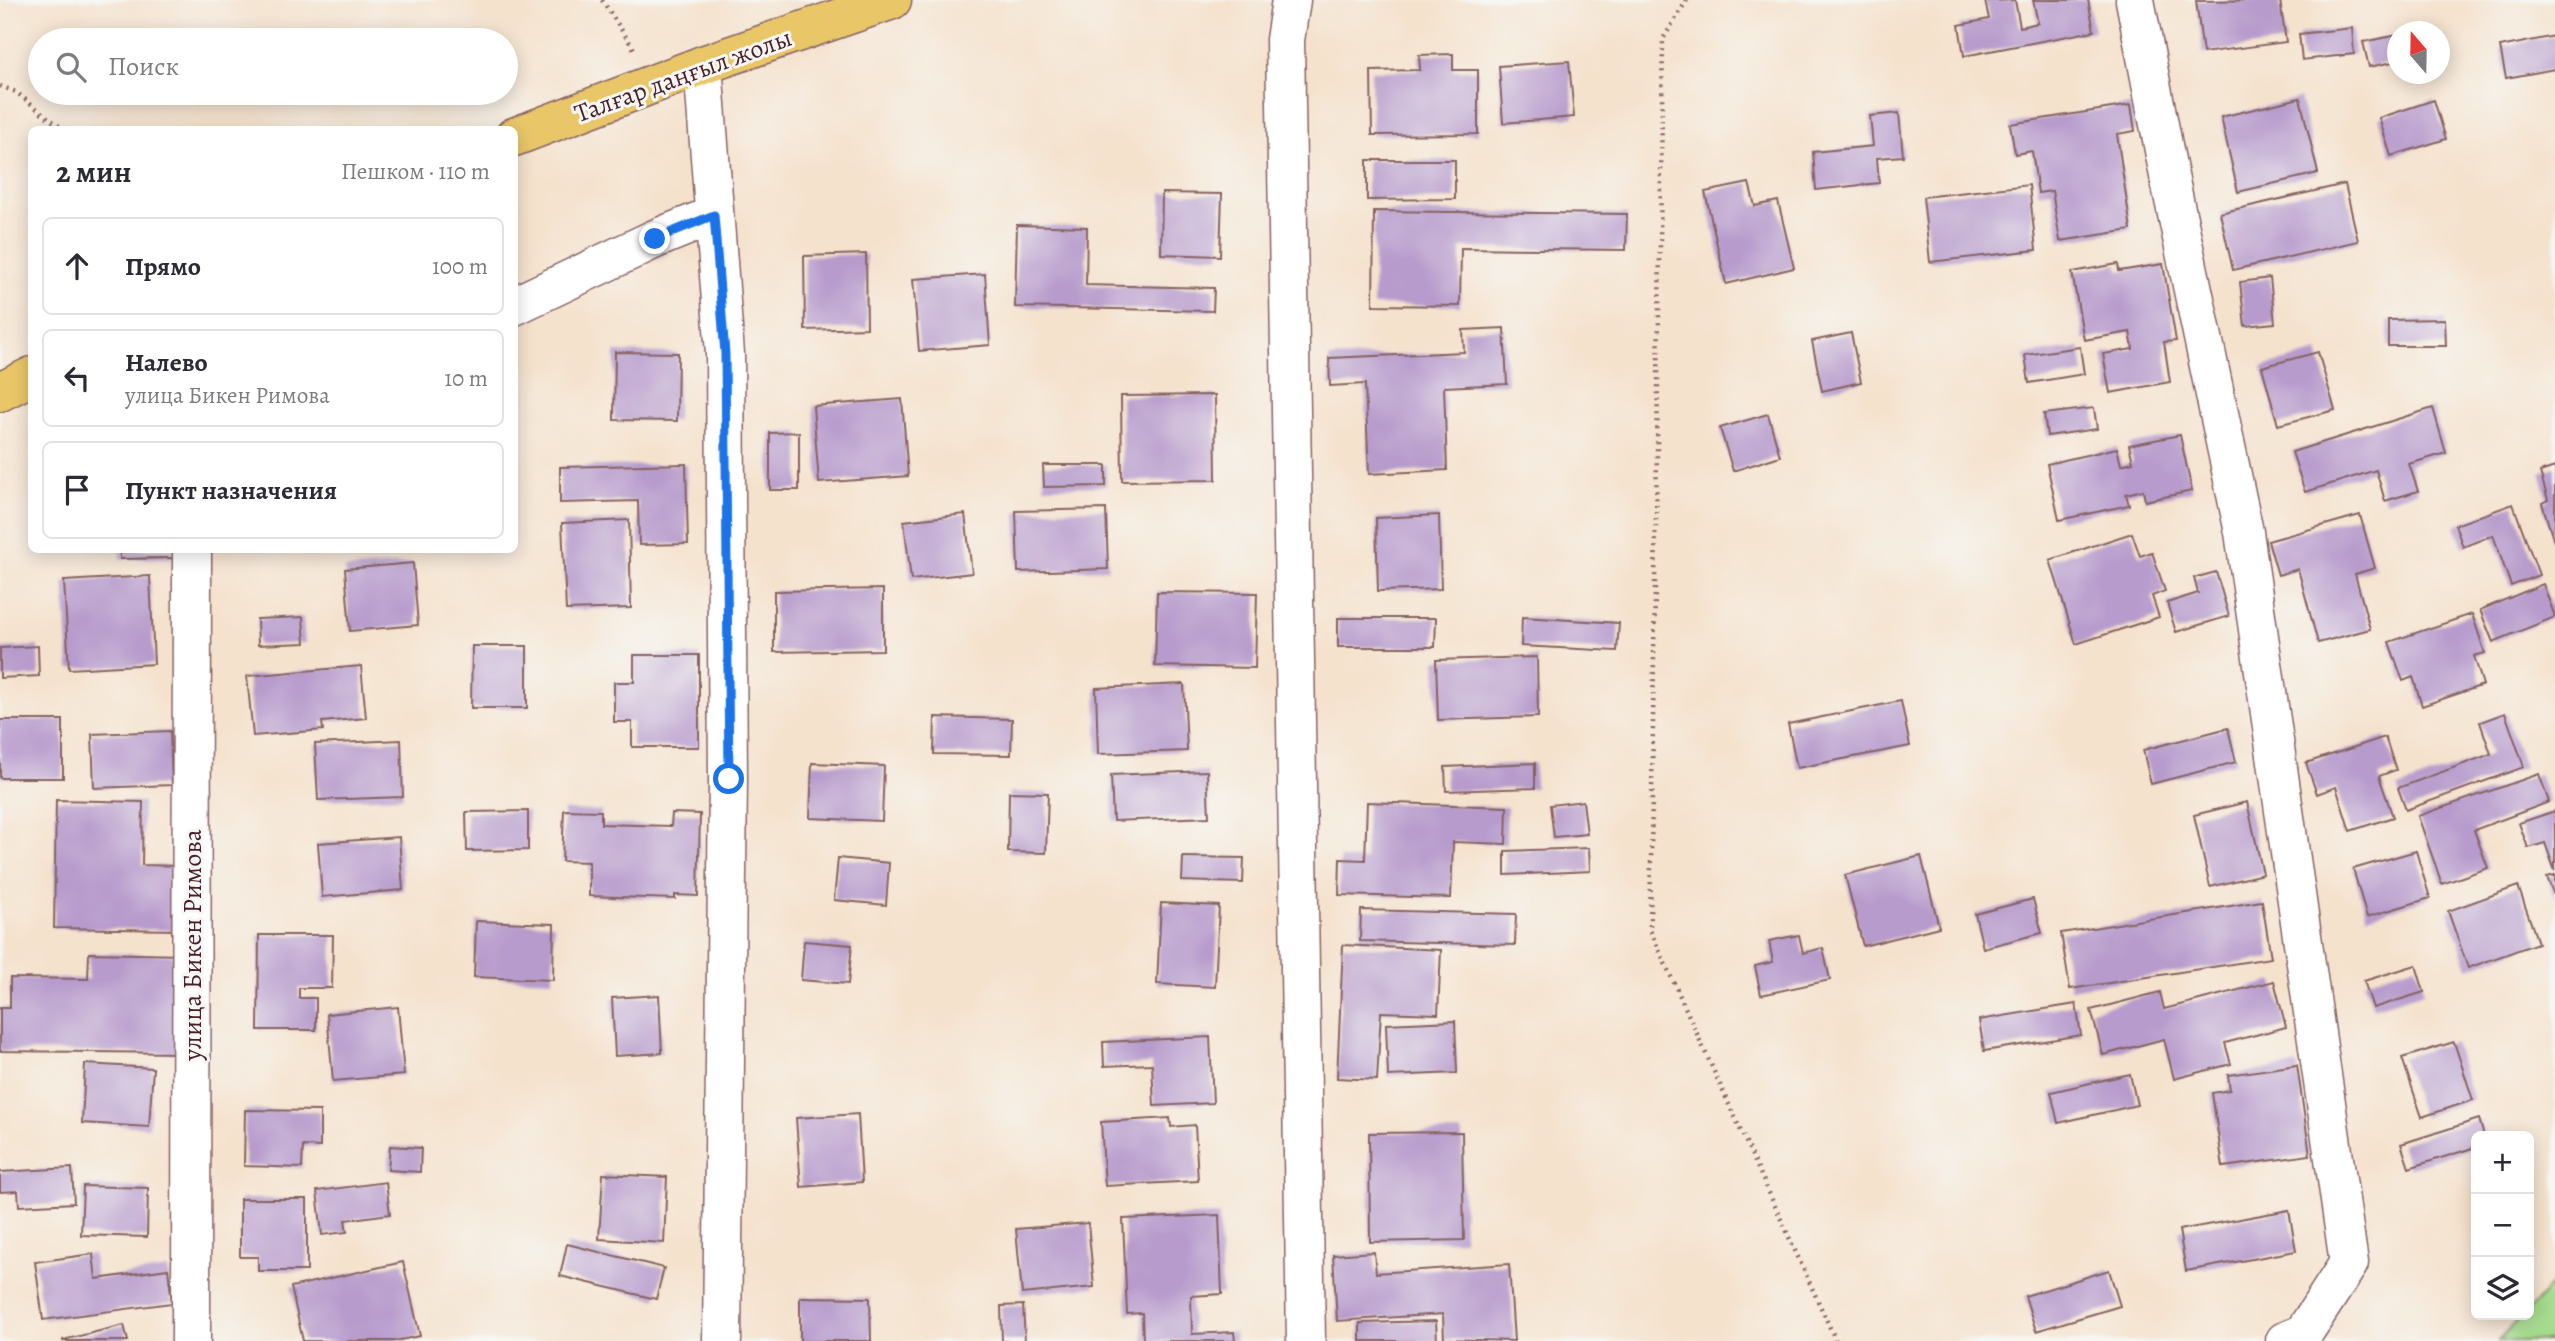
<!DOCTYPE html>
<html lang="ru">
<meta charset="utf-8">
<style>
body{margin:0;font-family:Alegreya,serif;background:#f2f2f3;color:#2b2b33}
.controls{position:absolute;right:21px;bottom:21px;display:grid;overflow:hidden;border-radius:10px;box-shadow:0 4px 18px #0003}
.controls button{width:63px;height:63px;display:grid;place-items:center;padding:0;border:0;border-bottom:2px solid #e1e1e2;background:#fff;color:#2b2b33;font:35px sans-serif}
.compass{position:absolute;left:2387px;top:21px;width:63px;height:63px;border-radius:50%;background:#fff;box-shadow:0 4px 18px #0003;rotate:340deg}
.stop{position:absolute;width:21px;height:21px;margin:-16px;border:5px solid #1a73e8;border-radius:50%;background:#fff}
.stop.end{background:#1a73e8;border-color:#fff;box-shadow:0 2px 7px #0008}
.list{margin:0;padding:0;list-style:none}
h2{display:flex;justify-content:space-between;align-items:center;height:91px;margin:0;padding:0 28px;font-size:30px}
h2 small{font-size:23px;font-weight:400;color:#7c7c81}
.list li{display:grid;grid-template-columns:46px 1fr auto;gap:21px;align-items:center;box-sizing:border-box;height:98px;margin:0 14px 14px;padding:0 14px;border:2px solid #e1e1e2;border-radius:10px}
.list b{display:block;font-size:26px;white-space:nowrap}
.list p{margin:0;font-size:23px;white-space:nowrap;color:#7c7c81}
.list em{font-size:23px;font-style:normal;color:#7c7c81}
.icon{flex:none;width:38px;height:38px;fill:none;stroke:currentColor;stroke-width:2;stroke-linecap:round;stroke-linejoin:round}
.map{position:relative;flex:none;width:2555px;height:1341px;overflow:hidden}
.search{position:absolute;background:#fff;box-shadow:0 4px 18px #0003;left:28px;top:28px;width:490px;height:77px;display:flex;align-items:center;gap:18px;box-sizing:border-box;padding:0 24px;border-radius:38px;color:#7c7c81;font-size:26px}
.panel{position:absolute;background:#fff;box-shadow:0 4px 18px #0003;left:28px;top:126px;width:490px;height:427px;border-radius:10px}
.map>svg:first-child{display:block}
.green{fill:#a4db8c;stroke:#777d5c;stroke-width:2}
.building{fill:#b79bcc}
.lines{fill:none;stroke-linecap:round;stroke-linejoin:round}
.minor-casing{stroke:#866364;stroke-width:41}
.major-casing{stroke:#866364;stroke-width:41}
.path{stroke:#866364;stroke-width:4.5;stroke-dasharray:2 5;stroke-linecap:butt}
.minor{stroke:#fff;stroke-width:38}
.major{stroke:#e9c769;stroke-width:38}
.route{stroke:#1a73e8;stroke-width:9}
.labels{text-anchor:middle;stroke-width:6;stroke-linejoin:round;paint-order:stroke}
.street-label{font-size:26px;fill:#4a1f2b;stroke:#f6f6f2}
</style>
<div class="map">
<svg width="2555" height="1341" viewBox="0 0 2555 1341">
<rect width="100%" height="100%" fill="#f6f6f2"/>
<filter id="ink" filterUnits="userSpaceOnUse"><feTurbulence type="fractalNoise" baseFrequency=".0143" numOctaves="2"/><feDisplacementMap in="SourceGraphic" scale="14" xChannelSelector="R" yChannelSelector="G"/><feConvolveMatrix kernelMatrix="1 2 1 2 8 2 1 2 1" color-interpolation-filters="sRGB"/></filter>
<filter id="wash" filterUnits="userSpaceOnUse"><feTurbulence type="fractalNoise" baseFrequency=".00686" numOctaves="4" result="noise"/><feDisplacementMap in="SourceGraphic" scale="28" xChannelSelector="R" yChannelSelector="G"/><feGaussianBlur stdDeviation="1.57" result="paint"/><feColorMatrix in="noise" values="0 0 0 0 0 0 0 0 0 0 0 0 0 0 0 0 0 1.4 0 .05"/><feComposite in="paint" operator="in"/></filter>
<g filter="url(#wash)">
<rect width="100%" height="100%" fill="#f5e2cd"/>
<!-- green -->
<path class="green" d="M2555,1282V1341H2498L2523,1315H2529V1309Z"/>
<g id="blocks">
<!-- building -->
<path class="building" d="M2015,0L2020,27L2038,23L2033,0H2088L2094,31L1964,56L1959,25L1989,19L1985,1Z
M2280,0L2286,42L2203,53L2196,1Z
M2352,28L2354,54L2302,60L2299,34Z
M2398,35V61L2369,67L2363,42Z
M2555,36V69L2506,78L2500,47Z
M1453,54V70H1478V134L1372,135L1371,71L1420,70L1419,55Z
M1569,61L1574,117L1503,123L1499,66Z
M2300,98L2318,173L2238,192L2221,117Z
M2434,100L2446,139L2391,156L2379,118Z
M2131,105L2135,131L2117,134L2131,230L2060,241L2052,191L2038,193L2032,151L2015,154L2010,124Z
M1899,113L1903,156L1877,158L1879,183L1816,190L1813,152L1873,146L1870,116Z
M1367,160H1455V199L1367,200Z
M1749,183L1755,206L1778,201L1794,268L1726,284L1705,192Z
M2345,184L2358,241L2233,270L2220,213Z
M2029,185L2036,250L1930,262L1923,197Z
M1162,193L1222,194L1220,256L1161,254Z
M1374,211L1627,214L1626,250L1461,248L1460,306L1373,305Z
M1017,225L1087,227L1086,285L1214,288L1213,311L1015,307Z
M866,254L867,328L805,330L804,256Z
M2118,264L2119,271L2163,264L2176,341L2164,342L2170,382L2110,393L2103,354L2133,349L2130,332L2084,340L2072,272Z
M985,274L990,345L919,351L913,279Z
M2270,278L2275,323L2245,326L2240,282Z
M2445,319L2446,346H2388V320Z
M1504,328L1507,384L1444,387L1447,470L1369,474L1365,384L1330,386L1329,358L1464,352L1463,330Z
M1851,333L1861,382L1822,391L1812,341Z
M2080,347L2084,374L2029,383L2025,355Z
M615,352L678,353L677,421L614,420Z
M2318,352L2335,410L2278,425L2262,367Z
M1215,395L1216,480L1122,481L1121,396Z
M902,399L908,476L819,483L813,406Z
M2094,408L2097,429L2047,436L2044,414Z
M2433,408L2446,453L2409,464L2418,491L2385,501L2376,470L2305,492L2292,452Z
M1768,414L1780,456L1733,471L1720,428Z
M799,432V490H770V433Z
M2180,435L2192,491L2145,501L2143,490L2126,494L2129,505L2059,520L2047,464L2117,448L2121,465L2133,462L2129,445Z
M686,464L688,544L639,545L638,501L560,503V467Z
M1043,465H1106V486L1044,487Z
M2555,467V542H2554L2542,503L2548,500L2540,472Z
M2513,504L2539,575L2511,586L2493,535L2463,547L2455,525Z
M1106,509L1108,569L1018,572L1016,511Z
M965,514L972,573L911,580L904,521Z
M1439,515L1441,589L1378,591L1376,518Z
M2360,515L2375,568L2355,574L2370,629L2318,643L2298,569L2278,575L2268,541Z
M629,520L631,608L566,610L562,523Z
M2132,533L2140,556L2152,552L2165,591L2152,596L2159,617L2076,644L2050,560Z
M120,550H173V558L120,559Z
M413,563L418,625L350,631L345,569Z
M2216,572L2229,616L2176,632L2167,603L2198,593L2194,578Z
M150,576L154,664L69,669L64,581Z
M2543,584L2555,617L2493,642L2480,610Z
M883,589V650L774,652V591Z
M1157,592L1257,593L1255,668L1155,666Z
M2472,614L2485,653L2474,656L2483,685L2422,706L2413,677L2403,681L2389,642Z
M303,617L305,643L258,645L257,619Z
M1522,617L1619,623L1617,651L1521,646Z
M1338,618H1436L1435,647H1338Z
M38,646L39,676L0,678V648Z
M472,646H527V708H471Z
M634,655H699V747H632V722H614V682H634Z
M1537,657L1538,717L1438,720L1436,660Z
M361,666L366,718L322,722L323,730L253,736L247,676Z
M1184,684L1187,751L1098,754L1096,688Z
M1901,701L1910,746L1797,768L1788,724Z
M2505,713L2524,767L2406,810L2398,788L2491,754L2480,722Z
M935,717L1012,719L1011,755L934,754Z
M0,720H63V778H0Z
M2228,728L2236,762L2151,784L2143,750Z
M170,731L172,785L94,788L92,734Z
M2385,737L2396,770L2379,776L2393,817L2350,831L2336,787L2317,794L2306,763Z
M401,740L403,797L318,800L315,744Z
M812,763L884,766L882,821L810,818Z
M1535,763V788L1446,791L1445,767Z
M1207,771L1209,817L1113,821L1111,775Z
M2539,774L2549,802L2474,830L2488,868L2442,884L2418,816Z
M1009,792L1048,793L1046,853L1008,852Z
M56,800L143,802L142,865L178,866L177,930L54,928Z
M1583,801L1587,834L1554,837L1550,805Z
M1367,802L1507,807L1506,844L1453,842L1451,898L1339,895L1340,859L1365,860Z
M2247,802L2263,874L2210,887L2194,815Z
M564,810L601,811V824L671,826L672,813L700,814L698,896L675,895V899L589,896V862L562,861Z
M528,811V850L467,851L466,812Z
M2555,811V871L2545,843L2528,848L2519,823Z
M399,837L403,890L322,897L318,843Z
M1589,848L1590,871L1505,875V851Z
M2416,851L2430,898L2367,917L2353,869Z
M1921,856L1939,927L1863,946L1845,875Z
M1183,857L1244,858L1243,883L1182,881Z
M838,858L889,863L886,905L834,900Z
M2555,875V898L2547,877Z
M2518,886L2538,943L2468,968L2448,911Z
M2033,899L2042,933L1983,948L1975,914Z
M2262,901L2271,958L2070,989L2061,933Z
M1161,903L1219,906L1215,987L1157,984Z
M1361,910L1516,914L1515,945L1360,941Z
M476,921L554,924L553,980L474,977Z
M259,935H333L332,988H299V998H316V1030H258Z
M1799,935L1803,953L1823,948L1830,980L1761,995L1755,966L1773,962L1769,941Z
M804,941L852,945L848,984L801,980Z
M1343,945L1441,950L1438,1014L1381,1012L1377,1080L1337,1078Z
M89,953L184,955L182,1053L0,1051V1008H10V978L88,979Z
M2416,965L2424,992L2373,1008L2364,981Z
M2274,981L2286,1027L2225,1043L2231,1064L2174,1079L2164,1039L2103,1055L2091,1010L2160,992L2164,1009Z
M659,995L662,1053L615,1056L612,998Z
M2076,1004L2081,1035L1984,1051L1979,1020Z
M398,1007L404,1075L333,1081L327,1014Z
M1455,1021L1457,1073L1388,1076L1386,1024Z
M1210,1037L1213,1103L1154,1106L1152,1064L1104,1066L1103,1042Z
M2454,1042L2473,1100L2422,1117L2402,1058Z
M85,1064L153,1068L149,1127L82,1123Z
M2297,1065L2310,1155L2223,1167L2212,1093L2230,1090L2228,1075Z
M2130,1074L2137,1105L2058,1123L2051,1092Z
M245,1110L320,1111V1147L303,1146L302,1168L244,1166Z
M858,1114L862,1182L801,1187L796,1118Z
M1170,1118L1171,1127L1195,1125L1198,1181L1105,1186L1101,1122Z
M2479,1119L2484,1136H2476V1147L2409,1168L2401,1144Z
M1462,1132L1464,1240L1370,1242L1369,1133Z
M390,1146L421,1148L420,1172L388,1170Z
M72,1168L74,1203L19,1206L18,1191L0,1192V1172Z
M603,1174L667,1177L664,1243L599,1239Z
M386,1182L390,1214L345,1220L347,1232L322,1235L317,1191Z
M83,1186L148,1188L147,1237L81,1235Z
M240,1199H307V1271H258V1257H240Z
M2289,1210L2296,1251L2186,1271L2179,1230Z
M1219,1215L1222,1294L1191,1296L1192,1334L1234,1332L1235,1341H1143L1142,1313L1127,1314L1123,1219Z
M1088,1223L1094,1287L1022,1294L1016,1229Z
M567,1244L664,1268L656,1299L560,1276Z
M1374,1252L1376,1273L1509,1264L1514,1341L1444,1339L1443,1314L1337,1321L1333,1255Z
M93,1254L96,1279L168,1269L172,1303L43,1320L35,1262Z
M403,1262L420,1336L395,1341H303L291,1287Z
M2109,1270L2120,1306L2036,1331L2025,1296Z
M800,1297L870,1298L871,1341H800Z
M1023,1305L1025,1341H1002L1001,1306Z
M1436,1321L1437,1341H1360V1323Z
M124,1325L128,1341H63V1340Z"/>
</g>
</g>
<g filter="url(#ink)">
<use href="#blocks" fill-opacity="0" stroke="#866364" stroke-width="2"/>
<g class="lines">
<!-- minor casing -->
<g class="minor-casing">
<path id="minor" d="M1291,0L1285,40L1306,1341
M2135,0L2169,176L2244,532L2349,1263L2303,1334L2285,1341
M703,65L725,354L728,779L722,1341
M514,306L655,239L714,215
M191,1341L192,550"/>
</g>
<!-- major casing -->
<g class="major-casing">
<path id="major" d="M514,137L703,65L892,0
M0,392L32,376"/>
</g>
<!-- path -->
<path class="path" d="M602,0L634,49
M1687,0L1663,39L1650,930L1836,1341
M0,86L16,92L64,130"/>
<!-- minor -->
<use href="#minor" class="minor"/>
<!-- major -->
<use href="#major" class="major"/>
</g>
</g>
<g class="lines" filter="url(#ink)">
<!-- route -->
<path class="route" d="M655,239L714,215L725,354L729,779"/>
</g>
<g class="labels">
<!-- street labels -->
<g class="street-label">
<text transform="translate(683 75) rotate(-20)" y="9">Талғар даңғыл жолы</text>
<text transform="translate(192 945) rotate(-90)" y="9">улица Бикен Римова</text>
</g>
</g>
</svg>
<div class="controls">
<button>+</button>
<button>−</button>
<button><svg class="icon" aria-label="layers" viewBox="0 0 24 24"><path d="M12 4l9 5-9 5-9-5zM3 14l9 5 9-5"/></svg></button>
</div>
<svg class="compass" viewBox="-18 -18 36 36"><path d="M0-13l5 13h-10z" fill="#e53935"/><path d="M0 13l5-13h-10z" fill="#7c7c81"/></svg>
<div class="stop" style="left:729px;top:779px"></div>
<div class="stop end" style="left:655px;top:239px"></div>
<div class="search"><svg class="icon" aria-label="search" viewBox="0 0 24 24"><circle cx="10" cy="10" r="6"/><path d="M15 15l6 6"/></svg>Поиск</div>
<section class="panel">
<h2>2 мин<small>Пешком · 110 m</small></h2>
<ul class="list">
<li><svg class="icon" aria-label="ahead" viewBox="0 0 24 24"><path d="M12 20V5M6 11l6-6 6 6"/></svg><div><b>Прямо</b></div><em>100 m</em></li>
<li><svg class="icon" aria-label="left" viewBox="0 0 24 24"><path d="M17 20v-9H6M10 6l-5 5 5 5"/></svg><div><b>Налево</b><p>улица Бикен Римова</p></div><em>10 m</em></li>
<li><svg class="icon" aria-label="arrive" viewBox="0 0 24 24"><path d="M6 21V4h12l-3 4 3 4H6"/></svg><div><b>Пункт назначения</b></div></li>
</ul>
</section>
</div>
